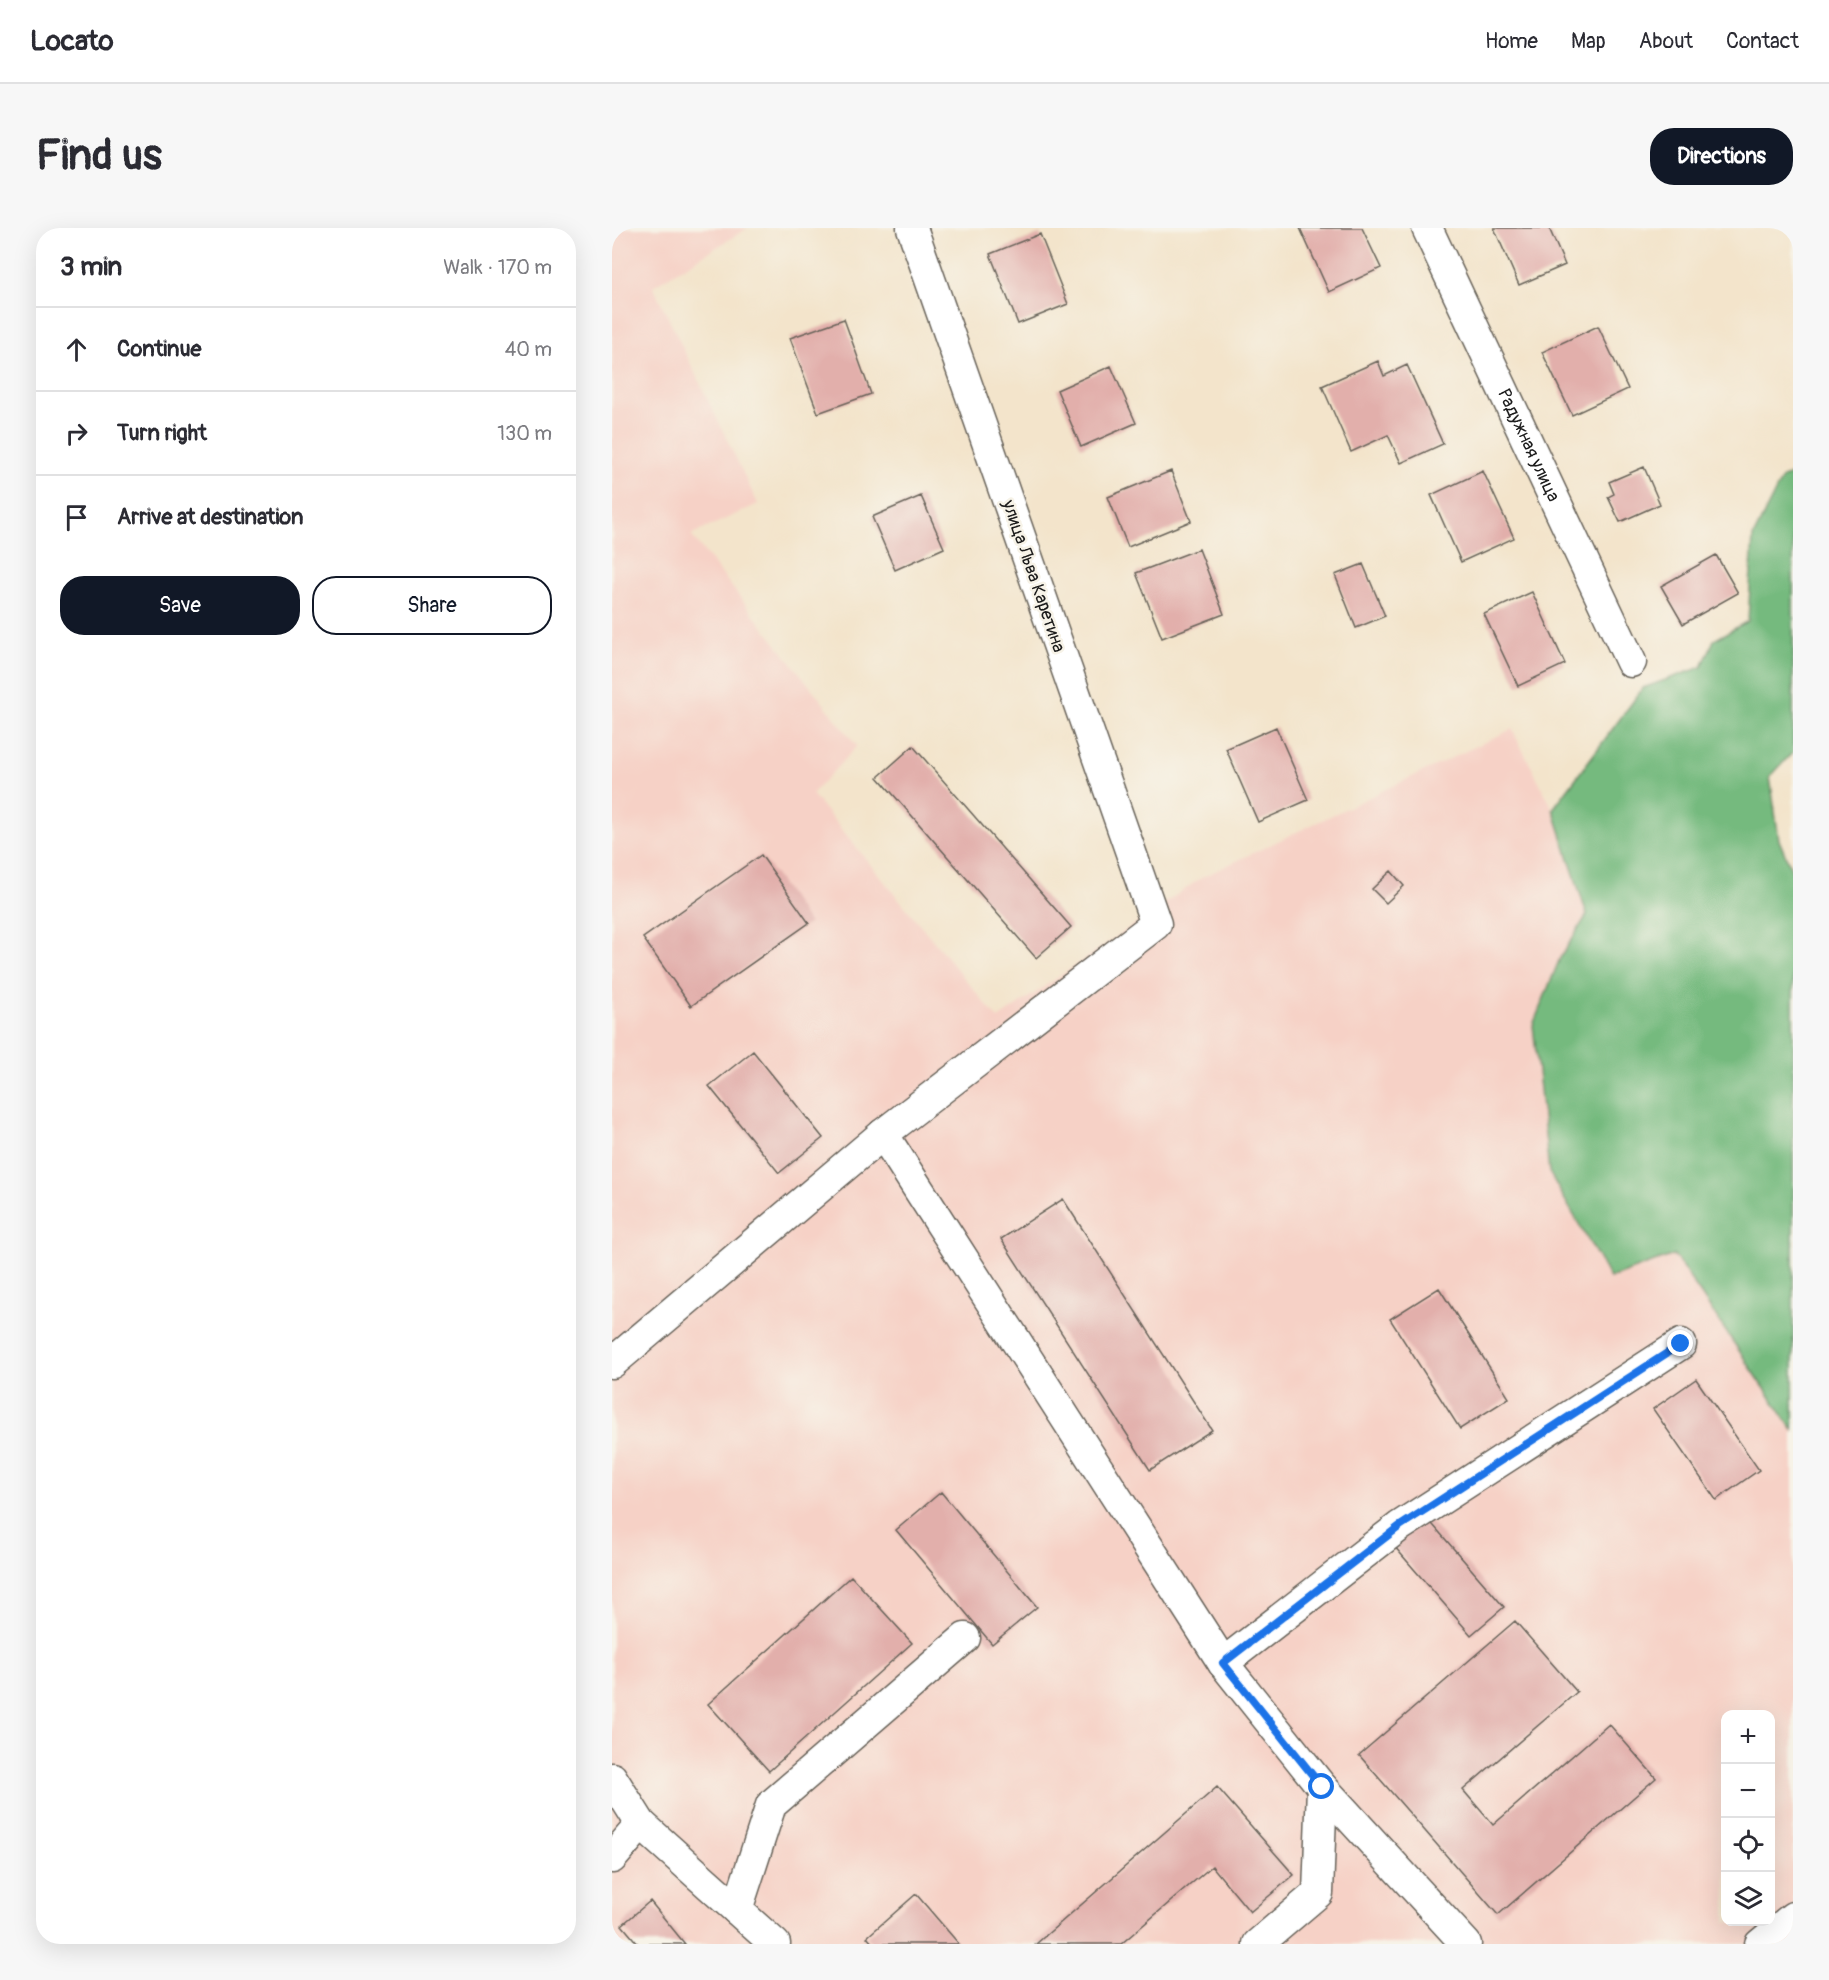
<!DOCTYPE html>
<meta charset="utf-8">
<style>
body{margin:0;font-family:Pangolin,sans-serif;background:#f7f7f7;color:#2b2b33}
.controls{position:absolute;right:18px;bottom:18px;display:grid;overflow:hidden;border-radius:12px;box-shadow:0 6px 24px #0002}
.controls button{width:54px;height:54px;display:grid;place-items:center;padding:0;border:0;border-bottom:2px solid #e1e1e2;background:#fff;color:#2b2b33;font:30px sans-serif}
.stop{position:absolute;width:18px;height:18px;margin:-14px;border:4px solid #1a73e8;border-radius:50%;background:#fff}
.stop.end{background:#1a73e8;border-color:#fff;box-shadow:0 2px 6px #0008}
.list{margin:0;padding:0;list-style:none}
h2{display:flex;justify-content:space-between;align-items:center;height:78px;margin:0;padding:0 24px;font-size:26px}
h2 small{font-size:20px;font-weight:400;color:#7c7c81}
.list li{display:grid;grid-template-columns:39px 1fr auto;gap:18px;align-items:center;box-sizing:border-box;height:84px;padding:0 24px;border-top:2px solid #e1e1e2}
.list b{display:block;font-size:22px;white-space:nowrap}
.list em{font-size:20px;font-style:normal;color:#7c7c81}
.actions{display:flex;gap:12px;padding:18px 24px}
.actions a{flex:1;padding:14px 0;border:2px solid #111827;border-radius:24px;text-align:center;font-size:21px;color:#111827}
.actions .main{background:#111827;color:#fff}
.icon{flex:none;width:33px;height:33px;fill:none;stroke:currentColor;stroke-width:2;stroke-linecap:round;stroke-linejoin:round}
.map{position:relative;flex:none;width:1181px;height:1716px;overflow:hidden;border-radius:24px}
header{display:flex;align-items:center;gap:36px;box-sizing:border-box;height:84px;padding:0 30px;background:#fff;border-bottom:2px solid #e1e1e2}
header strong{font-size:28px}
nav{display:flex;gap:33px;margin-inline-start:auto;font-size:21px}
.intro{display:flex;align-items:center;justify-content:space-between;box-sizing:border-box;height:144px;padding:0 36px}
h1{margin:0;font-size:42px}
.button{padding:15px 27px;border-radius:24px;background:#111827;color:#fff;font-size:21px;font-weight:700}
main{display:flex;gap:36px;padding:0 36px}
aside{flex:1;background:#fff;border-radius:24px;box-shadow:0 6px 24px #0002}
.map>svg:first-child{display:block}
.built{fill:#f6d1c6;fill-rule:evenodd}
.forest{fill:#74ba7e;stroke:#486b4d;stroke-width:1.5}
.building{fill:#e2afab}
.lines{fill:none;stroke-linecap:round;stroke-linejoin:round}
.minor-casing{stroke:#676259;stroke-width:33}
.minor{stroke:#fff;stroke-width:30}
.route{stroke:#1a73e8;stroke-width:8}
.labels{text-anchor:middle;stroke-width:5;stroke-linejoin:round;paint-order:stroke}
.street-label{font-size:18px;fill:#1c1c1c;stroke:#f7f3e8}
</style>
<header>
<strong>Locato</strong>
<nav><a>Home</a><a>Map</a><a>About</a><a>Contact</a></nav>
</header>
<div class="intro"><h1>Find us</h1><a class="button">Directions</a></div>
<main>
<aside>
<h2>3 min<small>Walk · 170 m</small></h2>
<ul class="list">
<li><svg class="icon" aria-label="ahead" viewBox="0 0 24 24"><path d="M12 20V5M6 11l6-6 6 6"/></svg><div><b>Continue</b></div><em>40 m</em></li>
<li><svg class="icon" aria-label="right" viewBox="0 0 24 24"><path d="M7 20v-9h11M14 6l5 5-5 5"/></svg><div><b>Turn right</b></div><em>130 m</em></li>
<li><svg class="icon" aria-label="arrive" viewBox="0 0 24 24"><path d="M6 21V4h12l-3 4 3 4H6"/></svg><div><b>Arrive at destination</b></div></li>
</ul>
<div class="actions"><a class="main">Save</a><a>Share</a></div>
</aside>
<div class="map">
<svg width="1181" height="1716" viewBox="0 0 1181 1716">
<rect width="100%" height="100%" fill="#f7f3e8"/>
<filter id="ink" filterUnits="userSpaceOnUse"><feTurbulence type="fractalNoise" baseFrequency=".0167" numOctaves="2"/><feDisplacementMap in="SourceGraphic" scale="12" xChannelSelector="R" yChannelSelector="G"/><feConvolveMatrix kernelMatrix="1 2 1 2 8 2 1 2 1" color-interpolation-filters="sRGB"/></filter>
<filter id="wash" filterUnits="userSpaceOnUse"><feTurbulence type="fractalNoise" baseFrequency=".008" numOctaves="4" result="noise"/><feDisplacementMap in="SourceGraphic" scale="24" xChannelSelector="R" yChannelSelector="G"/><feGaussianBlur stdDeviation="1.35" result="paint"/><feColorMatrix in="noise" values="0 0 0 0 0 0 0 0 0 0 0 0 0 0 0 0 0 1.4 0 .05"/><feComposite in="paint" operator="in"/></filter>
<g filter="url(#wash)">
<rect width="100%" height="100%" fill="#f3e4cb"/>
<!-- built -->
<path class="built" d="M0,0H136L41,58L146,276L79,307L245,518L200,566L386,791L589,650L900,501L941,581L975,687L948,730L1062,1026L1181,1202V1716H0ZM1114,1486H1158V1694H1114Z"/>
<!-- forest -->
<path class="forest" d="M1181,246V524L1158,549L1167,612L1181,645V1202L1062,1027L998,1050L937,944L921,797L948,730L975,687L941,581L1031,460L1090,439L1102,412L1136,393L1141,309L1170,250Z"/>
<g id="blocks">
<!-- building -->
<path class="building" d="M688,0H750L769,40L717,64Z
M882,0H937L953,37L907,57Z
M428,6L456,76L406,96L378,26Z
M232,91L259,166L206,185L178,110Z
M986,98L1016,161L960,187L930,124Z
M766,133L772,148L795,137L831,216L789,235L776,207L739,224L710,158Z
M499,138L524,195L469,219L445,162Z
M1032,239L1048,276L1008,294L996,269L1002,266L997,254Z
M559,243L579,293L516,319L496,269Z
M871,243L902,310L849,334L819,267Z
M309,268L332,320L283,342L260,289Z
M587,321L612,386L550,410L524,345Z
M1104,327L1126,365L1071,396L1049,358Z
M751,336L773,388L744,400L723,347Z
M920,364L953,436L906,458L872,386Z
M664,499L696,572L646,594L614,521Z
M301,518L459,699L424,730L266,549Z
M149,627L197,695L79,778L31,710Z
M779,643L792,658L774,675L760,661Z
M141,823L211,910L167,945L97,858Z
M451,971L600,1202L538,1242L389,1011Z
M827,1060L897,1170L848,1201L778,1091Z
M1084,1151L1147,1242L1104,1272L1041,1181Z
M329,1264L425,1379L380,1416L284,1302Z
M815,1290L892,1379L859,1407L782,1318Z
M239,1348L300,1415L157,1543L96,1476Z
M903,1393L965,1464L851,1562L881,1597L997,1496L1044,1550L886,1687L747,1527Z
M605,1559L682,1647L638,1684L600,1638L509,1716H424Z
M304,1666L347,1716H261L255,1709Z
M38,1673L73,1716H26L10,1697Z"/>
</g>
</g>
<g filter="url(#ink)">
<use href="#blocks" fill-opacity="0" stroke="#676259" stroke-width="1.5"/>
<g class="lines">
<!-- minor casing -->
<g class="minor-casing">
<g id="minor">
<path id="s1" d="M815,0L1019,434"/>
<path d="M271,906L611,1435L710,1559L854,1716"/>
<path d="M0,1135L271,906L544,696L300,0"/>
<path d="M611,1435L788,1298L1069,1116"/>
<path d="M0,1550L29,1596L163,1716"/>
<path d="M0,1630L29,1596"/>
<path d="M125,1682L159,1577L353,1410"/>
<path d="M646,1716L706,1665L710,1559"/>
<path d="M1148,1716L1181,1689"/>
</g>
</g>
<!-- minor -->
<use href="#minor" class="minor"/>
</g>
</g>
<g class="lines" filter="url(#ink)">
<!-- route -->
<path class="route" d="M710,1559L611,1435L788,1298L1069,1116"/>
</g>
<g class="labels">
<!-- street labels -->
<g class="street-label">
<text dy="6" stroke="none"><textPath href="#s1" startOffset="240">Радужная улица</textPath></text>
<text transform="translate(422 348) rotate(71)" y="6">улица Льва Каретина</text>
</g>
</g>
</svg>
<div class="controls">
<button>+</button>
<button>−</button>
<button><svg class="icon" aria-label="locate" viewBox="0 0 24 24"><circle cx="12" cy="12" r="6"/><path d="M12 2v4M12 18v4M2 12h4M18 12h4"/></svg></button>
<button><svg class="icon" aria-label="layers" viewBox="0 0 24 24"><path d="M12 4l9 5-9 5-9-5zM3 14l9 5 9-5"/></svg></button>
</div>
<div class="stop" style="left:710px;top:1559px"></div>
<div class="stop end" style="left:1069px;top:1116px"></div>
</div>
</main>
